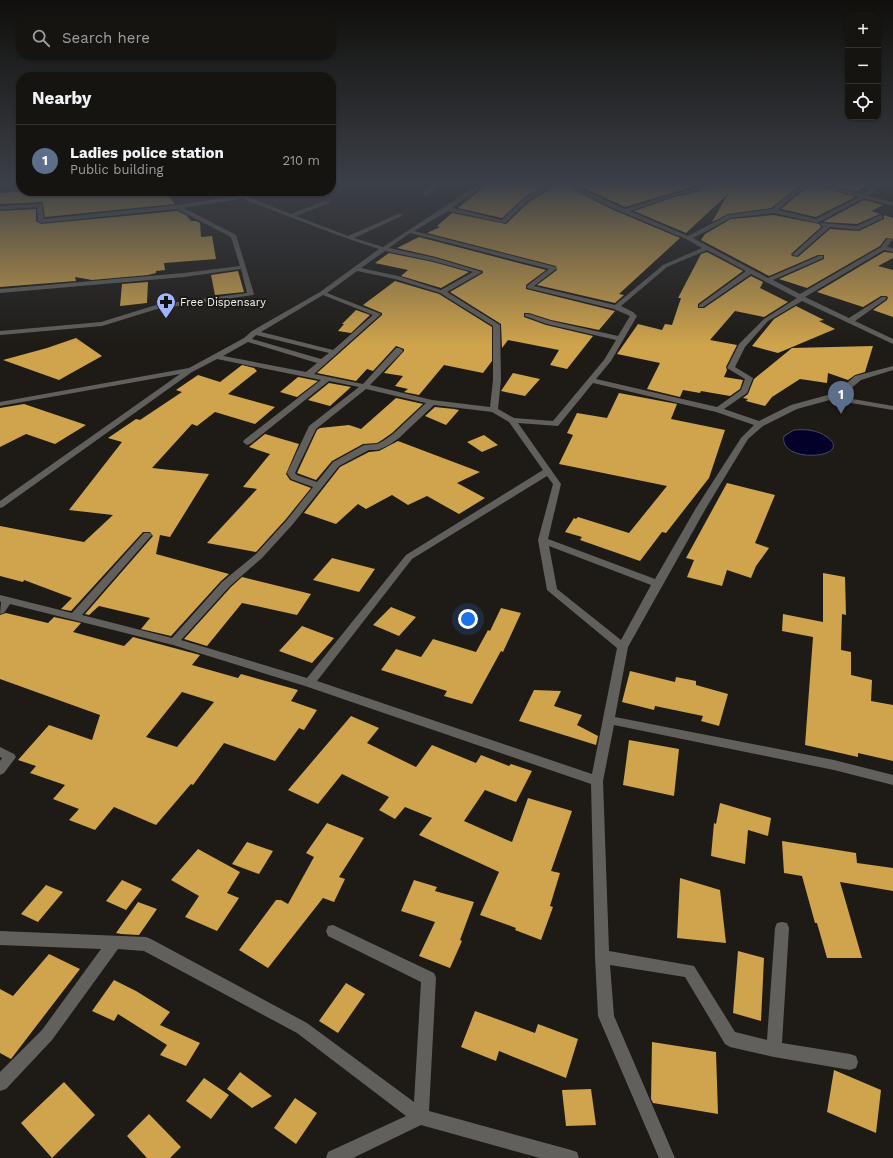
<!DOCTYPE html>
<meta charset="utf-8">
<style>
body{margin:0;font-family:"Work Sans",sans-serif;background:#23211e;color:#f1f3f6}
.controls{position:absolute;right:12px;top:12px;display:grid;overflow:hidden;border-radius:8px;box-shadow:0 1px 3px #0004}
.controls button{width:36px;height:36px;display:grid;place-items:center;padding:0;border:0;border-bottom:1px solid #353330;background:#161410;color:#f1f3f6;font:20px sans-serif}
.you{position:absolute;left:468px;top:619px;width:14px;height:14px;margin:-10px;border:3px solid #fff;border-radius:50%;background:#1a73e8;box-shadow:0 0 0 6px #1a73e833}
.badge{display:grid;place-items:center;width:26px;height:26px;border-radius:50%;background:#db2777;color:#fff;font-size:13px;font-weight:700}
.pin{position:absolute;translate:-50% -33px;filter:drop-shadow(0 1px 2px #0008)}
.pin::after{content:'';position:absolute;top:21px;width:14px;height:12px;background:inherit;clip-path:polygon(0 0,100% 0,50% 100%)}
.list{margin:0;padding:0;list-style:none}
h2{display:flex;justify-content:space-between;align-items:center;height:52px;margin:0;padding:0 16px;font-size:17px}
h2 small{font-size:13px;font-weight:400;color:#9e9e9f}
.list li{display:grid;grid-template-columns:26px 1fr auto;gap:12px;align-items:center;box-sizing:border-box;height:72px;padding:0 16px;border-top:1px solid #353330}
.list b{display:block;font-size:15px;white-space:nowrap}
.list p{margin:0;font-size:13px;white-space:nowrap;color:#9e9e9f}
.list em{font-size:13px;font-style:normal;color:#9e9e9f}
.icon{flex:none;width:22px;height:22px;fill:none;stroke:currentColor;stroke-width:2;stroke-linecap:round;stroke-linejoin:round}
.map{position:relative;flex:none;width:893px;height:1158px;overflow:hidden}
.search{position:absolute;background:#161410;box-shadow:0 1px 3px #0004;left:16px;top:16px;width:320px;height:44px;display:flex;align-items:center;gap:10px;box-sizing:border-box;padding:0 14px;border-radius:16px;color:#9e9e9f;font-size:15px}
.panel{position:absolute;background:#161410;box-shadow:0 1px 3px #0004;left:16px;top:72px;width:320px;height:124px;border-radius:16px}
.map>svg:first-child{display:block}
.water{fill:#03002a;stroke:#4c4965}
.building{fill:#d0a44c;fill-rule:evenodd}
.lines{fill:none;stroke-linecap:round;stroke-linejoin:round}
.minor{fill:#62605d;fill-rule:evenodd}
.labels{text-anchor:middle;stroke-width:4;stroke-linejoin:round;paint-order:stroke}
.far-poi-label{font-size:11px;fill:#f5f3f0;stroke:#1e1b16;text-anchor:start}
</style>
<div class="map">
<svg width="893" height="1158" viewBox="0 0 893 1158">
<rect width="100%" height="100%" fill="#1e1b16"/>
<!-- water -->
<path class="water" d="M794,430C805,429 818,430 827,437C856,458 778,465 784,436Z"/>
<!-- building -->
<path class="building" d="M487,184H547L526,196L502,218L458,208Z
M558,184H563L609,208L680,238L619,294L624,295L615,303L537,285L557,270L556,266L427,233L440,227L437,226L452,213L506,224L529,202Z
M575,184H702L625,207Z
M712,184H802L771,208L728,214L712,222L728,194L686,233L634,211L675,197L700,191Z
M831,184H868L857,191Z
M813,185H814L855,197L816,217L781,209L796,196Z
M27,191H156L160,196L167,195L175,204L45,217L43,204L42,202L0,204V193Z
M864,200L883,205L871,211L880,214L857,224L823,222Z
M36,209V221L41,224L177,211L186,215L191,221H196L200,223L201,237L212,236L216,259L164,263L165,270L156,271V273L148,275L92,280L75,277L76,281L0,287V211Z
M774,215L819,224L821,227L791,254L792,256L798,257L830,229L859,231L884,219V215L893,218V239L886,238L880,246L807,288L779,279L824,259V255H818L769,276L701,240L705,234L731,219Z
M419,237L546,270L526,285V289L615,311L599,330L551,320L529,313H524V317L546,325L593,336L567,369L550,365L559,350L508,340L502,348L501,324L450,292L483,273V271L436,257L397,248Z
M707,252L743,271L698,304V308H704L751,276L763,282L760,288L788,302L764,317L735,311L710,340L737,345L726,367L727,370L724,377L743,380L740,389L730,396L701,391L700,393L683,390L680,397L647,389L660,363L617,354L638,324L662,330L665,324L672,325L681,298H678L701,254Z
M884,252L893,253V258L878,266L893,270V317L873,310L887,300L888,297L886,296H881L863,307L817,292Z
M389,253L433,262L469,272L441,288L401,276L408,270L375,263Z
M238,271L244,292L215,295L211,275Z
M395,281L439,294L492,327V361L483,373L444,365L419,395L404,392L408,389L395,386L403,376L384,373L404,351V349L396,346L373,371L367,369L356,381L317,373L382,315V313L363,305Z
M148,282L147,303L120,306L122,284Z
M796,306L824,320L819,321L835,329L778,353L752,346L774,319Z
M356,310L370,315L351,333L338,331L344,324H342Z
M76,338L102,356L59,380L3,360L47,348Z
M873,346L865,372L855,375L848,380L828,373L827,383L800,379L772,397L765,406L746,401L748,399L743,398L748,394L754,379L792,348Z
M242,365L254,368L257,371L228,394L275,407L255,424L215,412L197,426L192,424L152,468L209,474L170,537L160,535L156,554L229,574L221,581L171,636L141,629L150,618L99,606L89,615L85,614L153,536L150,532H143L71,611L61,609L72,598L24,580L23,582L0,576V526L84,542L113,515L69,510L122,442L108,438L136,419L140,420L182,392L176,390L198,375L220,382Z
M513,373L540,379L525,396L501,391Z
M298,377L318,381L297,397L280,392Z
M329,383L351,387L330,406L308,400Z
M619,393L677,404L671,419L725,430L709,478L666,533L662,532L640,561L580,540L582,537L565,532L574,518L576,519L578,517L629,533L667,486L559,464L573,435L567,433L577,413L607,418Z
M396,398L423,404L392,433L382,440L377,443L363,444L332,461L316,480L297,473L317,430L320,428L349,425L361,429Z
M24,404L86,425L55,444L26,434L0,447V408Z
M435,407L454,409L459,410L446,425L425,416Z
M265,434L299,444L286,474L290,480L311,488L286,519L256,552L207,543L257,489L243,487L270,454L249,447Z
M484,435L498,445L482,452L467,442Z
M398,441L480,472L457,483L485,498L459,514L427,496L408,505L392,495L366,509L358,504L336,524L304,513L340,467L369,452L379,451Z
M727,483L775,495L755,543L769,548L756,566L751,578L727,570L722,586L687,577L694,560L686,558Z
M332,558L375,569L359,592L313,580Z
M823,573L845,577L846,615L842,614L841,650L851,652V675L872,680L871,701L893,705V761L858,753V757L805,745L813,637L782,631L783,614L823,622Z
M242,577L311,594L297,615L242,603L207,646L184,639L231,587Z
M391,607L416,617L399,636L373,625Z
M501,608L521,613L503,652L501,651L472,704L444,696L447,691L381,670L396,649L421,657L433,639L476,652L488,630L490,631Z
M6,613L48,623L54,617L81,623L73,632L124,646L133,637L200,655L192,665L238,678L241,674L298,690L291,701L317,710L304,730L299,728L275,761L224,743L193,785L191,784L156,825L114,807L95,830L69,820L79,809L53,799L65,785L30,773L36,766L18,760L49,725L92,740L100,715L0,679V615ZM182,692L214,702L177,747L146,737Z
M302,626L334,638L312,663L279,651Z
M630,671L675,682L676,677L696,681V685L728,694L719,726L701,721L703,716L655,706L654,710L622,702Z
M534,690L561,691L554,706L582,715L577,725L598,736L596,745L519,721Z
M351,716L379,728L367,743L416,767L432,745L476,763L481,755L509,766L511,764L532,771L516,802L485,790L464,821L512,842L528,798L572,811L551,871L560,873L550,906L553,907L541,940L515,930L516,928L480,915L499,872L419,835L432,818L405,807L395,819L379,810L389,797L342,774L318,804L288,790Z
M629,740L679,749L674,796L623,785Z
M720,803L771,818L768,836L748,830L745,864L711,856L714,823L716,824Z
M327,823L364,838L339,877L345,879L334,902L323,898L268,968L239,950L276,900H281L288,904L314,857L306,853Z
M782,841L856,853L857,863L893,868V891L840,882L862,958H827L817,923H815L802,876L784,873Z
M247,842L273,851L259,874L232,864Z
M198,849L240,872L227,893L239,898L217,931L185,917L199,896L171,880Z
M680,878L720,890L726,943L677,938Z
M122,880L142,889L126,910L106,901Z
M414,880L437,887L435,891L474,902L460,940L462,941L450,968L419,956L435,922L401,911Z
M46,885L63,892L38,922L21,914Z
M138,902L157,909L139,935L121,934L116,933Z
M738,951L764,958L761,1021L733,1013Z
M49,954L80,969L11,1059L0,1053V989L13,996Z
M114,980L136,991L170,1012L160,1025L200,1043L186,1066L160,1055L167,1045L118,1014L114,1021L92,1011Z
M346,983L365,994L338,1033L319,1021Z
M475,1011L535,1033L538,1024L578,1039L566,1078L499,1051L496,1061L461,1047Z
M652,1042L716,1052L718,1114L653,1103L651,1099Z
M834,1070L881,1090L876,1133L827,1112Z
M240,1072L272,1096L252,1108L227,1089Z
M204,1078L229,1095L211,1119L186,1101Z
M64,1082L95,1115L52,1158L21,1123Z
M591,1089L596,1125L566,1126L562,1090Z
M295,1098L317,1113L296,1144L274,1128Z
M149,1114L181,1147L170,1158H147L127,1136Z"/>
<g class="lines">
<!-- minor -->
<path class="minor" d="M434,184H441L427,195H423V193Z
M479,184H486L452,208L502,220C515,207 537,184 557,184L528,201L505,223L448,211L414,231L556,267V269L534,286L615,305L663,265L702,248L686,239L610,207L564,184H571L625,209C647,202 670,194 693,189C700,187 704,184 711,184L700,190L675,196L630,211L688,236L728,215L772,209L791,193L805,184H812L795,195L778,210L816,219L859,197L814,184H824L863,194L876,184H882L868,196L893,202V206L864,198L817,223L774,213L731,218L693,238L768,278L819,256H823V258L773,280L800,294L881,247L887,239H891L892,240L887,247L893,248V252L884,250L805,297L849,318L882,297H886V299L855,321L893,339V344L802,301L768,321L745,347L735,367L753,378L747,393L724,409L759,421L791,405L835,393L855,376L893,366V370L861,380L843,395L853,399L893,406V410L851,403L837,398L797,409L763,426L748,439L706,508L628,647L615,717L834,760L893,775V785L834,770L614,725L603,781L609,951L694,966L735,1032L767,1040L775,928L777,923L782,922L787,923L789,928L782,1043L850,1054L856,1056L858,1062L856,1068L850,1070L774,1057L730,1047L725,1044L685,977L610,965L614,1016L675,1158H659L598,1016L595,957L591,784L305,686L173,645L10,604L4,613L0,614L1,602L0,601V595L72,613L144,533H150L152,535L150,537L82,615L172,638L222,582L256,554L287,520L313,487L291,479L287,473L309,426L359,387L329,381L250,444L247,445L243,442L244,440L321,380L217,359L192,372L3,507L0,508V501L180,374L0,406V402L189,368L244,338L252,331L320,292L379,249C334,235 290,217 246,200L244,198L184,208L236,235L254,294L253,295L157,309L102,326L0,335V331L101,322L156,305L247,293L241,269L184,277L0,293V289L184,273L240,266L231,237L177,209L41,223L38,221L37,207L0,210V206L42,204L44,219L178,205L241,195L238,191H244L250,198L291,214L325,201H329V203L296,216L348,236L398,214H402V216L354,238L383,247ZM410,233L549,269L527,286V288L614,309L630,316L618,336L551,321L529,314H525V316L547,324L616,340L604,360L553,421L514,418L498,409L501,380L500,325L447,292L482,272L436,258L389,248ZM707,250L746,271L699,305V307H703L751,274L797,298L764,319L739,344L727,368L745,379L741,390L717,407L596,379L611,361L637,316L633,312L621,306L667,267ZM385,251L433,261L473,272L441,290L398,276L361,268ZM357,271L395,279L440,293L493,326V380L490,407L432,400L370,385L402,352L403,350L399,348H396L363,384L314,374L381,314L327,293ZM323,295L373,315L333,350L261,332ZM256,335L329,353L321,359L252,339ZM248,342L317,363L306,372L223,356ZM593,383L716,412L754,425L741,438L696,508L655,579L548,539L561,484L518,423L558,426ZM366,389L426,403L393,434L383,441L377,444L364,445L333,462L317,482L297,475L295,473L316,429ZM434,405L492,412L509,422L543,470L406,555L307,678L181,640L230,586L262,558L293,524L339,466L369,450H378L389,445L399,438ZM547,476L553,484L538,540L547,590L617,648L592,774L317,681L412,559ZM549,546L651,585L621,640L557,589Z
M289,191H298L286,194V192Z
M311,191H318L315,193Z
M881,215L883,216V218L858,230L830,227L797,256L792,255L823,227L820,224L821,223L857,226Z
M0,747L14,754L16,757L4,773L0,775V761L2,758L0,757Z
M333,925L434,973L436,978L429,1111L571,1150L577,1152L579,1158H540L421,1125L353,1158H326L328,1152L406,1116L297,1033L144,951L118,949L52,1040L6,1089L0,1091V1072L42,1030L101,949L0,945V931L146,937L151,939L307,1023L414,1102L421,982L328,936L326,931L328,926Z"/>
</g>
<!-- sky -->
<linearGradient id="sky" x2="0" y2="1"><stop stop-color="#100f0c"/><stop offset="0.53" stop-color="#3b3f47"/><stop offset="1" stop-color="#3b3f47" stop-opacity="0"/></linearGradient>
<rect width="893" height="346" fill="url(#sky)"/>
<!-- icons -->
<defs>
<g id="pharmacy-pin" transform="scale(1)"><path d="M0 17L-7.5 6A9.5 9.5 0 1 1 7.5 6Z" fill="#a0b3fd" stroke="#1e1b16"/><path d="M-2-6h4v4h4v4h-4v4h-4v-4h-4v-4h4Z" fill="#111"/></g>
</defs>
<g fill-rule="evenodd">
<use href="#pharmacy-pin" x="166" y="302"/>
</g>
<g class="labels">
<!-- far-poi labels -->
<g class="far-poi-label">
<text x="180" y="306">Free Dispensary</text>
</g>
</g>
</svg>
<div class="controls">
<button>+</button>
<button>−</button>
<button><svg class="icon" aria-label="locate" viewBox="0 0 24 24"><circle cx="12" cy="12" r="6"/><path d="M12 2v4M12 18v4M2 12h4M18 12h4"/></svg></button>
</div>
<div class="you"></div>
<div class="pin badge" style="left:841px;top:414px;background:#5c6f8a">1</div>
<div class="search"><svg class="icon" aria-label="search" viewBox="0 0 24 24"><circle cx="10" cy="10" r="6"/><path d="M15 15l6 6"/></svg>Search here</div>
<section class="panel">
<h2>Nearby<small></small></h2>
<ul class="list">
<li><span class="badge" style="background:#5c6f8a">1</span><div><b>Ladies police station</b><p>Public building</p></div><em>210 m</em></li>
</ul>
</section>
</div>
